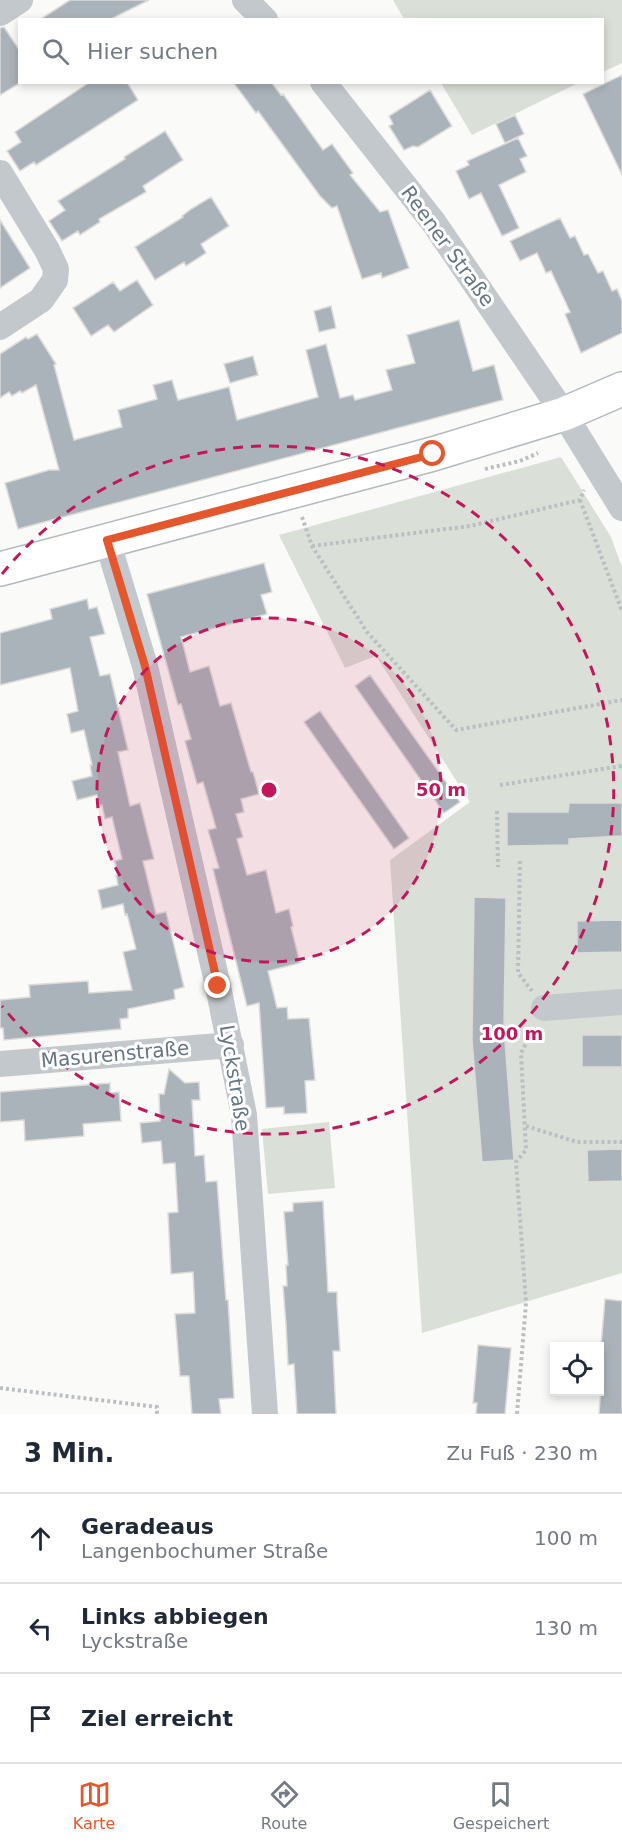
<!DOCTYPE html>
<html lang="de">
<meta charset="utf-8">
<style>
body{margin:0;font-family:"DejaVu Sans",sans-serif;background:#f2f2f3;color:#1f2937}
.controls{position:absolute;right:18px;bottom:18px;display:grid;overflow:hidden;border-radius:0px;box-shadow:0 3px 9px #0003}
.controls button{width:54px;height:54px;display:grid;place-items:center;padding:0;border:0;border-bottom:2px solid #e0e1e3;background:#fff;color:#1f2937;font:30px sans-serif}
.stop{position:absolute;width:18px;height:18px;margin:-14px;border:4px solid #e4572e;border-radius:50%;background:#fff}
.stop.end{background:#e4572e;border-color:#fff;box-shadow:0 2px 6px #0008}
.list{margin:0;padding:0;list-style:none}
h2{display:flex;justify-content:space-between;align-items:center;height:78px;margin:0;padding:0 24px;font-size:26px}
h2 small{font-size:20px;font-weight:400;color:#747a83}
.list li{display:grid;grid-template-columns:39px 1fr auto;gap:18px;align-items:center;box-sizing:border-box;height:90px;padding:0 24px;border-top:2px solid #e0e1e3}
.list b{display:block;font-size:22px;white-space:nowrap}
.list p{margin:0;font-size:20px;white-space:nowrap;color:#747a83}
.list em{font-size:20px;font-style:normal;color:#747a83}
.icon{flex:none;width:33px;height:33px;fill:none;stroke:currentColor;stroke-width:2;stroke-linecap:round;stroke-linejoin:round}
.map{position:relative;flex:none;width:622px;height:1414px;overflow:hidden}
.search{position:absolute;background:#fff;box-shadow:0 3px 9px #0003;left:18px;right:18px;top:18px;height:66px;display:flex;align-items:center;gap:15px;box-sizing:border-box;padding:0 21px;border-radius:0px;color:#747a83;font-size:22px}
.sheet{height:348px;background:#fff}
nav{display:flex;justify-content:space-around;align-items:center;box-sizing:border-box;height:84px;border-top:2px solid #e0e1e3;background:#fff;font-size:16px;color:#747a83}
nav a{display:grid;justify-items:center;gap:3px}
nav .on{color:#e4572e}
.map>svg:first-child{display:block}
.green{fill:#dadfd7}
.building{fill:#aab3b9;stroke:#dcdcda;stroke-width:1.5}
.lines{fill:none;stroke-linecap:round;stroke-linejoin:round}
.secondary-casing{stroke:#b3babf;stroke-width:36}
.path{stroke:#bbbfc2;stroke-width:4;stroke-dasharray:3 3;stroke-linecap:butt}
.street{stroke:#c3c8cc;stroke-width:26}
.secondary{stroke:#fff;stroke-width:33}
.route{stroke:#e4572e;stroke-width:8}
.ring{fill:none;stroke:#c2185b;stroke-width:3;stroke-dasharray:10 8}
.labels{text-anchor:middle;stroke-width:6;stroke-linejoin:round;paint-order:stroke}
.street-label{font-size:20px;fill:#657683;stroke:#fff}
.centre{fill:#c2185b;stroke:#fff;stroke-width:3}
.ring-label{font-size:18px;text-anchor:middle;font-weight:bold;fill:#c2185b;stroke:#fff;stroke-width:6;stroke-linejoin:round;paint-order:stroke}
</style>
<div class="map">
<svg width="622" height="1414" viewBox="0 0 622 1414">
<rect width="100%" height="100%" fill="#fafaf8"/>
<!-- green -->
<path class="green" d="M393,0H622V63L603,72L602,20L404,19Z
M441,83H578L472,135Z
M561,457L611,537L622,567V1273L422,1333L390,860L470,802L376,656L345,668L279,535Z
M329,1122L335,1188L268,1194L262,1129Z"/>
<!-- building -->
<path class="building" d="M70,0H149L109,20H39Z
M4,27L20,51V83L0,95V28Z
M622,75V175L583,94Z
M90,82H127L138,100L36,165L34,162L20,171L7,151L21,142L15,132Z
M233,82H271L281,95L283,94L323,150L332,144L353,173L350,175L380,212L388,210L409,268L382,278L381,273L362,279L337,206L332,208L320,196L258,111L256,113Z
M430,90L452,126L418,147L413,146L404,150L389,126L393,124L389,116Z
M515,115L524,134L505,143L496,124Z
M165,131L183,160L143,186L146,192L99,219L100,222L80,235L78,231L62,241L49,221L65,210L58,201L125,159L124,157Z
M518,138L527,156L520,159L526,172L499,185L519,228L502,236L481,193L469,199L456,171L469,165L467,161Z
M211,197L229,226L201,244L206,253L186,266L184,262L155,280L135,247L183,217L182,216L191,209Z
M560,218L570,238L575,236L584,255L588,254L598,273L603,271L612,291L617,289L622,301V333L581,353L565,314L570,312L551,271L546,273L537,253L520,261L510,241Z
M0,220L30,268L0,288Z
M137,280L153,305L114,332L108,325L91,336L73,308L113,282L120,291Z
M331,306L336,328L319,332L314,311Z
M459,320L473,371L494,365L503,400L18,529L5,483L49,470H59L36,385L22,393L20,391L12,396L9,392L0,398V354L26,337L28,339L37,334L56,364L54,365L74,440L122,427L118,410L157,399L153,385L172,380L178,400L229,387L237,420L318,397L306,350L326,344L340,398L353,395L355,400L392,390L386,370L415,363L407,335Z
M253,356L258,375L230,383L224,364Z
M264,563L272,592L261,595L267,614L181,637L190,672L209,666L220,706L231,703L251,772H253L259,794L241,799L244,812L236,814L243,837L237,839L247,875L266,870L276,913L289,909L293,926L291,927L300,963L268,971L277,1008L287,1007L288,1019L309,1018L315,1080L305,1081L307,1113L284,1114V1107L266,1108L259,1003L247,1006L213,869L219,868L208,830L216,828L203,782L197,784L185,741L191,739L181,704L178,705L147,594Z
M87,599L89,609L97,607L105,634L90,637L100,676L110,674L128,750L118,752L130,806L140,803L154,859L143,861L156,914L166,912L184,987L174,990L175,999L128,1009V1018L120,1019L121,1029L4,1040L3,1028H0V1000L30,997L29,985L88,981L89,993L132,990L123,952L136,949L127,914L125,915L123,904L102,909L98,890L118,885L116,875L118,874L115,861L122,859L112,817L105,819L102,805L99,806L97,795L77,800L72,781L92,776L90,765H92L84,730L71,733L69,723L67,714L78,711L70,668L0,685V633L52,619L50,609Z
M370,675L460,802L444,813L355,686Z
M320,711L409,838L394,849L304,722Z
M569,803H622V836L569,839V845L507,846V812H568Z
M474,897L506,898L504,1027L514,1160L482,1162L472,1040Z
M622,920V952L577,953V921Z
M582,1035H622V1067H582Z
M169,1069L185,1083L199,1082L200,1100H192L195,1156L204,1155L206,1182L217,1181L226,1300H228L234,1398L219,1399L221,1414H192L189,1376H180L175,1314L195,1313L193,1272L171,1274L168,1213L178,1212L175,1163L163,1164L161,1141L142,1143L140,1123L160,1121L159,1094H164Z
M110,1083V1093L119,1092L121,1121L83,1124L84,1136L25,1141L24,1120L0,1122V1092Z
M622,1149V1181L588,1182L587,1150Z
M323,1201L328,1292H337V1302L340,1351H333L336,1414H297L294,1364L288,1365L286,1324L283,1286H287L286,1265H288L284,1212L293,1211V1203Z
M605,1299L622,1301V1414H599L603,1357H600Z
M478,1345L511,1348L505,1414H476L477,1403H473Z"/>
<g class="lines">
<!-- secondary casing -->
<g class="secondary-casing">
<path id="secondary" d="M0,569L433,454L564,414L622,389"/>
</g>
<!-- path -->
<path class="path" d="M485,469L520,461L538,453
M580,500L622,611
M302,517L312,546L367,632L456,730L622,700
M312,546L470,526L580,500L584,490
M500,785L622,766
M497,811L498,867
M520,861L518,973L532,991
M526,1126L577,1142H622
M0,1388L157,1407V1414
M517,1414L526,1303L516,1162L526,1150L521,1053L534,1028"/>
<!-- street -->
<path class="street" d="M245,0L265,20
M0,13L20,0
M323,82L434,223L564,414L622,508
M0,173L47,250L56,269L55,280L41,300L0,327
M107,540L145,666L218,986L244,1115L265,1414
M544,1008L622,1002
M0,1064L231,1045"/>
<!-- secondary -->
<use href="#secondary" class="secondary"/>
</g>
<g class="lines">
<!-- route -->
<path class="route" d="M218,986L145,666L107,540L433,454"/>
</g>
<!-- distance rings -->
<circle cx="269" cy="790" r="172" fill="#c2185b" fill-opacity=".12"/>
<g class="ring">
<circle cx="269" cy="790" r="172"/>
<path d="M2 574A344 344 0 1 1 2 1006"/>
</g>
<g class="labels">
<!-- street labels -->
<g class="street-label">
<text transform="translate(448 246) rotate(54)" y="7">Reener Straße</text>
<text transform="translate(115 1054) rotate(-5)" y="7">Masurenstraße</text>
<text transform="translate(235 1078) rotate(81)" y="7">Lyckstraße</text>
</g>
</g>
<circle cx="269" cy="790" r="9" class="centre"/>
<g class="ring-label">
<text x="441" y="796">50 m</text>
<text x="512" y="1040">100 m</text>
</g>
</svg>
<div class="controls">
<button><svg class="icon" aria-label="locate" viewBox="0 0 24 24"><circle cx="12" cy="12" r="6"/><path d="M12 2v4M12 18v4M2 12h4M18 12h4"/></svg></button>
</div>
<div class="stop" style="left:433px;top:454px"></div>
<div class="stop end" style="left:218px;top:986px"></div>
<div class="search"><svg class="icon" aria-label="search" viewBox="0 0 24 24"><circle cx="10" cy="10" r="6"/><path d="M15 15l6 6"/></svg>Hier suchen</div>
</div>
<section class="sheet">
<h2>3 Min.<small>Zu Fuß · 230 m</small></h2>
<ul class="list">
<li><svg class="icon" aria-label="ahead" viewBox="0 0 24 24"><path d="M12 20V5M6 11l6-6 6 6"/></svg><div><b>Geradeaus</b><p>Langenbochumer Straße</p></div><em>100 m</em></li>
<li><svg class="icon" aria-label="left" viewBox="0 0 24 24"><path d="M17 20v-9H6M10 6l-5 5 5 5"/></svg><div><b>Links abbiegen</b><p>Lyckstraße</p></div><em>130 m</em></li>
<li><svg class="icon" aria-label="arrive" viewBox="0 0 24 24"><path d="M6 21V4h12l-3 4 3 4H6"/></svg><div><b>Ziel erreicht</b></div></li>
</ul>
</section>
<nav>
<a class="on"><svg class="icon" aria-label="map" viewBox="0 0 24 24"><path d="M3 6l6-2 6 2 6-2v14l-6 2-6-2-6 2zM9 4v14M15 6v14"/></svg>Karte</a>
<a><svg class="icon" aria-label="directions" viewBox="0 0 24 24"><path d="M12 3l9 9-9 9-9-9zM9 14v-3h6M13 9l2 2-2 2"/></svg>Route</a>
<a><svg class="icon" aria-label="saved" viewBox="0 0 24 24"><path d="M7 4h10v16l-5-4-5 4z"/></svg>Gespeichert</a>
</nav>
